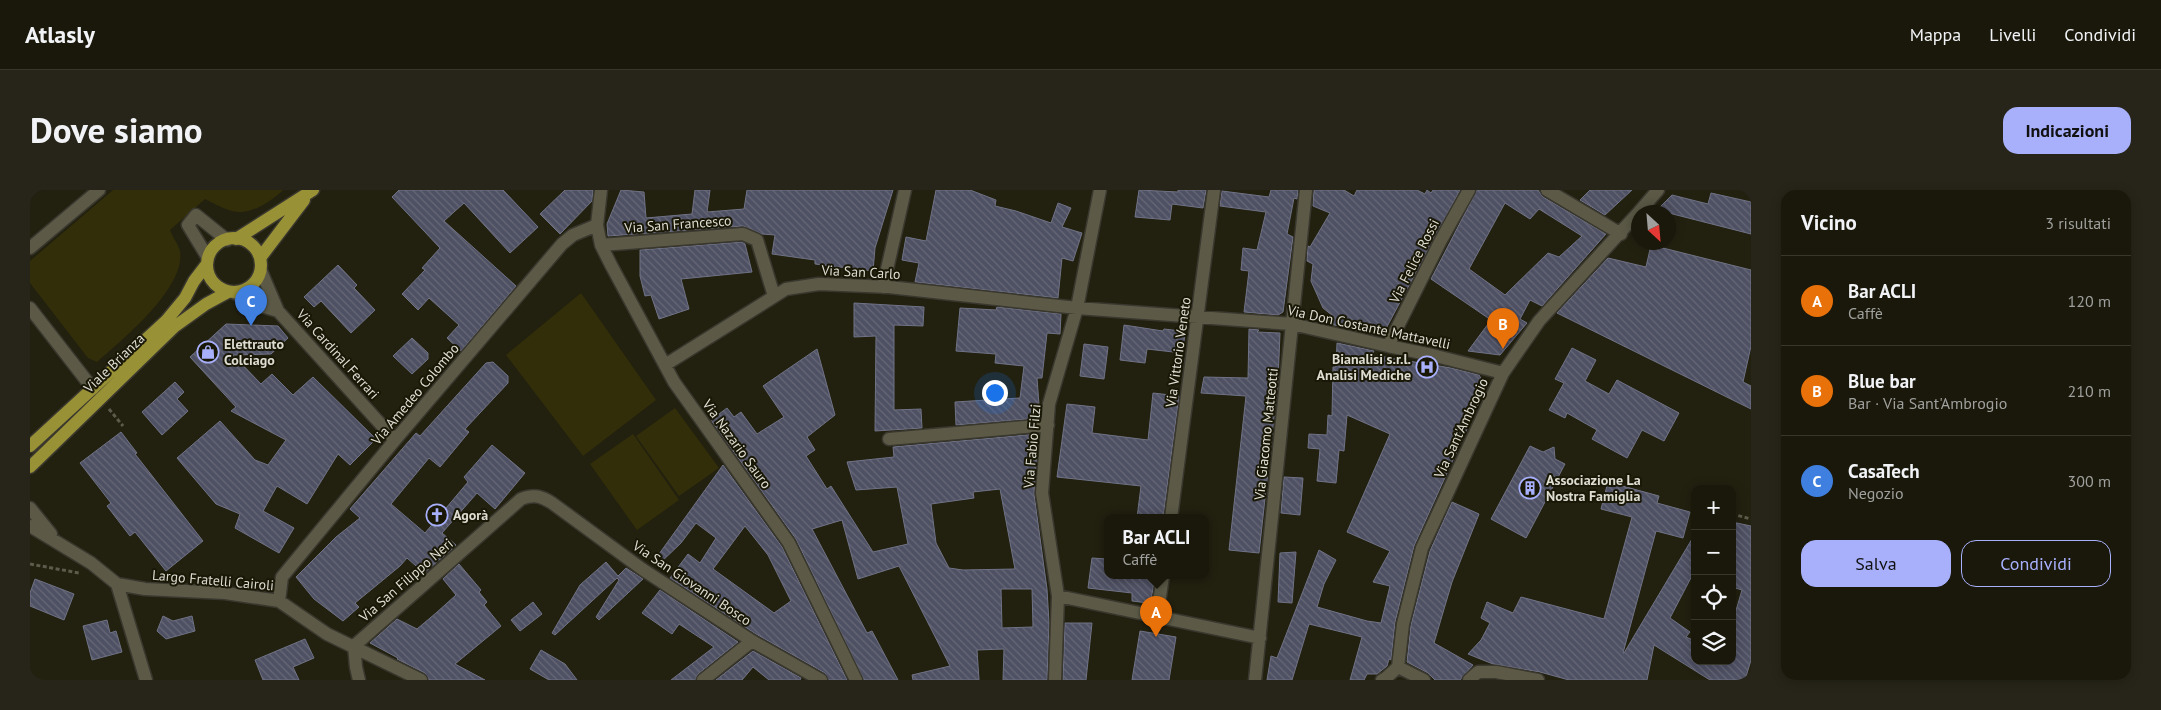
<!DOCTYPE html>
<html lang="it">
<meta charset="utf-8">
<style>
body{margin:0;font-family:"PT Sans",sans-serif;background:#272519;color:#f1f3f6}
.controls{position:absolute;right:15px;bottom:15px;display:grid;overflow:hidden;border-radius:10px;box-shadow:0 2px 12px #0003}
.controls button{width:45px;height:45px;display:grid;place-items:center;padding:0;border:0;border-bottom:1px solid #38372c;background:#1a180b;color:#f1f3f6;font:25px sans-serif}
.compass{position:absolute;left:1601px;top:15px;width:45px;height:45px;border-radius:50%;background:#1a180b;box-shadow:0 2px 12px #0003;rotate:154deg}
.you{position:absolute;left:964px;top:202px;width:18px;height:18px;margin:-12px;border:4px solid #fff;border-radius:50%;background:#1a73e8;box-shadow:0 0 0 8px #1a73e833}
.badge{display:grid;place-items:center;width:32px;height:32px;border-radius:50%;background:#a8b0fc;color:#fff;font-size:16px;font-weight:700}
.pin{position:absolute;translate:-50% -41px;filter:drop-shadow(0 1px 2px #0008)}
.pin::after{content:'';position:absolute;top:26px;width:18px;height:15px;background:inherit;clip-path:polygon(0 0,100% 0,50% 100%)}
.popup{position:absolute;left:1074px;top:324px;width:105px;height:65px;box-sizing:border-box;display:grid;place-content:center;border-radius:10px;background:#1a180b;filter:drop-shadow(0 1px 4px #0005);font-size:16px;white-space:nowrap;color:#9fa09d}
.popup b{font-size:19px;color:#f1f3f6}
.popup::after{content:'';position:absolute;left:50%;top:100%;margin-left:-10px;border:10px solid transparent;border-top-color:#1a180b}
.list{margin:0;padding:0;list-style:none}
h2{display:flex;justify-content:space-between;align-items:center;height:65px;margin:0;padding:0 20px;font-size:21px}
h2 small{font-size:16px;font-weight:400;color:#9fa09d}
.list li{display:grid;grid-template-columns:32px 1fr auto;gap:15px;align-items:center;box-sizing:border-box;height:90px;padding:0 20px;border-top:1px solid #38372c}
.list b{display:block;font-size:19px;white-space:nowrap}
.list p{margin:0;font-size:16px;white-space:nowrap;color:#9fa09d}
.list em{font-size:16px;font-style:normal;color:#9fa09d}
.actions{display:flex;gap:10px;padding:15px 20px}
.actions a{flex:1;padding:11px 0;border:1px solid #a8b0fc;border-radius:15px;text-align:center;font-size:18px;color:#a8b0fc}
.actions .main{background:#a8b0fc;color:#111}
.icon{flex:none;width:28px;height:28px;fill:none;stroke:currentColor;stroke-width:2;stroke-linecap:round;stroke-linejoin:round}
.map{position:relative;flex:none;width:1721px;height:490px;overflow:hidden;border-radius:15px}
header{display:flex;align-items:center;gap:30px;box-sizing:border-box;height:70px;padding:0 25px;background:#1a180b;border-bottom:1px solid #38372c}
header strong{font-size:24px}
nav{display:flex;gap:28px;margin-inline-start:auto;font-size:18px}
.intro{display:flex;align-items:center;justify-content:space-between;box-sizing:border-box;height:120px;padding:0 30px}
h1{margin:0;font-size:35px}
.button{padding:12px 22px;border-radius:15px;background:#a8b0fc;color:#111;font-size:18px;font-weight:700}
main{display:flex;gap:30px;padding:0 30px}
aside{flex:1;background:#1a180b;border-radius:15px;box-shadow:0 2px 12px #0003}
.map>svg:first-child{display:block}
.park{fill:#322e09}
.building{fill:url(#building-back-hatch);stroke:#707386;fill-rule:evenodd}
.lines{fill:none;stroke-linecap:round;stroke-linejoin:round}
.minor-casing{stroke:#3a382e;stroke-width:15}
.major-casing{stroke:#3a382e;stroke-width:15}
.path{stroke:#5d5b4c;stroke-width:3;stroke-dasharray:4 2.5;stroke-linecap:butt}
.minor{stroke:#5c5a47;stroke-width:12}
.major{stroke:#999135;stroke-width:12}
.labels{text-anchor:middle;stroke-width:4;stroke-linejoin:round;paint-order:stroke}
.street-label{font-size:14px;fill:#deddd2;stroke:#191706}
.poi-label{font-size:14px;font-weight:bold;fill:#deddd2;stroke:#191706;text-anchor:start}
</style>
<header>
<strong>Atlasly</strong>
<nav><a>Mappa</a><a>Livelli</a><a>Condividi</a></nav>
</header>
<div class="intro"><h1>Dove siamo</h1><a class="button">Indicazioni</a></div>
<main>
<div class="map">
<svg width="1721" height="490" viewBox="0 0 1721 490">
<defs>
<pattern id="building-back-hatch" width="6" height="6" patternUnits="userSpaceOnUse" patternTransform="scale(1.25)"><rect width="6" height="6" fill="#4e5063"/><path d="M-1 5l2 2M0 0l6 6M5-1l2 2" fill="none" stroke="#676978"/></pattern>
</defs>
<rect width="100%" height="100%" fill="#22200f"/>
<!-- park -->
<path class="park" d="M83,0H253C243,10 226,21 212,22C200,23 185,14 175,9L140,40C142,46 148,54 150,61C156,98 92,150 67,172L58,168L0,93V71Z
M551,103L626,210L553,266L476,165Z
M645,218L689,278L649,306L606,246Z
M603,244L649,310L607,340L560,274Z"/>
<!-- building -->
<path class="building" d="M369,0H473L508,37L480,63L434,13L414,31L486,96L431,161L417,148L429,135L399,108L388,120L372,104L395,80L392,78L410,58L362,7Z
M535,0H563L562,11L530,44L510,24Z
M591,0L614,2L616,28L662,24L665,0H680L677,22L714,19L717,0H863L845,58L843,81L785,74V70L742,64L745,45L732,44L713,36L578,46L577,34Z
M906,0H940L966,10L965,16L986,21L1021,33L1028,13L1041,18L1032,37L1052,43L1043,71L1032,68L1028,108L885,92L889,73L872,70L876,47L896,51Z
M1109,0L1148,2V0H1176L1173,18L1142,14L1140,30L1105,27Z
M1241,0H1268L1267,9L1264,8L1257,44L1263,47L1253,122L1248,125L1214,122L1219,81L1211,80L1213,58L1227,60L1236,22L1190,16L1192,1L1239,7Z
M1284,0H1314L1324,6L1327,0H1387L1395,4L1397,0L1401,3L1403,0H1430L1352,146L1300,134L1303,126L1293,118L1281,91L1283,74L1277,71L1278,56L1280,57L1300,23L1283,16Z
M1447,0H1508L1513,7L1576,44L1512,116L1500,110L1490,129L1497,133L1470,165L1438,161L1461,130L1401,89ZM1475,13L1500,29L1509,19L1552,46L1529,67L1518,63L1475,105L1439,79Z
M1560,0H1602L1575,25L1550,10Z
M1681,3L1721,12V44L1627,20L1642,5L1678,14Z
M712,52L715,54L722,82L651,89L659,119L629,129L621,105L615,106L610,86V60Z
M1621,55L1721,80V156L1713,192L1721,196V219L1527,123L1578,68L1616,77Z
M308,75L327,95L324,98L345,120L321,143L291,111L284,117L274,107Z
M824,113L894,117L893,136L864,135V220L891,219L892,238L845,241L846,146L824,147Z
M967,117L1031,124L1030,144L1017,143L1012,188H1007L1010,228L926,235L925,212L990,208L994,176L965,173L966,164L926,161L930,118L966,120Z
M196,134L248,136L258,148L241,164L203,165L231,194L242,184L263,205L283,187L346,249L320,275L308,264L277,314L247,296L233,321L264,338L249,363L205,338L210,324L186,314L147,268L190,231L225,270L238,275L256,250L201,221L206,217L160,167Z
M1094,135L1133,141L1134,139L1151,141L1155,145L1152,163L1117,159L1115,173L1090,170Z
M1219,139L1229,140L1227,142L1250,143L1248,191L1229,363L1199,360L1216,206L1171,203L1174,187L1218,188Z
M382,148L398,163V169L382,184L363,166Z
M1307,153L1344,161L1342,165L1421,178L1449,185L1456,197L1384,356L1365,432L1361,470L1359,469L1357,476L1347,484H1337L1334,490H1320L1332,447L1279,434L1262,490H1237L1241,466L1247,468L1289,360L1306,370L1294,394L1287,417L1337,431L1351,433L1360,396L1343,392L1360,361L1317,342L1360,244L1317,225L1314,261L1309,260L1306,293L1287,291L1290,259L1278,258L1279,244L1297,245L1298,225L1302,226L1303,177H1306Z
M1054,154L1078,157L1074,189L1050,186Z
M1542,158L1566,170L1555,191L1579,204L1587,190L1649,223L1634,251L1612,240L1597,268L1562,249L1567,240L1537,223L1535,228L1519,220L1534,193L1525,189Z
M787,159L805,225L777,247L785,260L776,266L797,299L801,296L843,362L878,354L867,297L826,300L817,272L864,267L863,257L1008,244L1004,304L1017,399L1019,433L1017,490H973L974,459L947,460L949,490H883L882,485L920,476L869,376L828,389L812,330L782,339L837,443L842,441L868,490H834L766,349L681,230L697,218L704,227L711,222L727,244L754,227L733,196ZM970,299L985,379L933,380L919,378L906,353L901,314L944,308L943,302ZM971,399H1002L1003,437L972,438Z
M463,172L478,186V193L435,239L439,242L410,277L399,268L361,314L395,343L438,292L434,287L462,255L495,283L465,319L447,303L412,343L426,355L421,360L394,383L377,368L370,376L325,413L329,417L313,431L284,409L266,387L306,347L330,328L320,319L386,243L390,246L456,173Z
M145,192L154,202L147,209L158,221L132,245L112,222Z
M1123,203L1149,206L1133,328H1107L1111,296L1027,287L1037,214L1065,217L1062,243L1118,250Z
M91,242L107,263L105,264L173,351L136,381L105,342L100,346L77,316L81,313L50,273Z
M1500,256L1513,262L1524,257L1525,269L1535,274L1496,348L1461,329Z
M693,275L752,357L817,490H799L795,483L726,444L640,388L658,364L670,373L686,348L666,333L651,353L628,375L624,371ZM715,336L738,365L761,411L744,423L683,379Z
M1254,287L1273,288L1270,325L1251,323Z
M1578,292L1629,306L1627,313L1660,322L1653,348L1626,341L1593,463H1594L1665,344V380L1640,428L1660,442L1656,447L1665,451V471H1702V434L1712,400L1702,397V332L1721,336V470L1715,490H1680L1624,455L1617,490H1539L1510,482L1463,474L1438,464L1451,450L1460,433L1451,428L1457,412L1483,423L1491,407L1574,429L1602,327L1571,319Z
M1422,312L1449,324L1422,392L1404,453L1443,475L1430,490H1405L1398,483L1377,472L1381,435L1400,361Z
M1266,362L1262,413L1248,412L1250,363Z
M1062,368L1077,369V386H1125L1121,410L1118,413L1102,411V403L1058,398Z
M576,372L588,386L596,378L613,389L569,430L566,427L589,390L587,388L525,445L522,443L550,395Z
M429,374L451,400L449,402L457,412L454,415L471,436L425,474L455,490H399L395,483L367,469L368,468L340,453L367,429L387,439L406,423L426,405L413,389Z
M5,389L44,404L34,430L0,416V403Z
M630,400L708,452L668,484L665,490H641L684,457L649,434L642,444L612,423Z
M503,412L512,424L490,441L481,430Z
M133,426L143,431L162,426L165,441L136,449L127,441Z
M77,430L80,443L86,441L92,462L62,470L53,436Z
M1035,433H1062L1056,490H1033Z
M1110,441L1146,447L1139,490H1102Z
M275,449L284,468L263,477L269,490H233L225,470Z
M511,460L535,474L547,490H519L500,479Z
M723,461L771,488L770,490H739L723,477L712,490H686Z"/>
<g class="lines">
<!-- minor casing -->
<g class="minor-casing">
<path id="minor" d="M571,0L567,35L571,55L581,75L644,192L759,353L826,490
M1517,0L1591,44
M1609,22L1628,0
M571,55L713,44L727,50L744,106
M0,58L69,0
M178,68L158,35L166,25L197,50
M231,81L248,121L365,250
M853,97L875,0
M205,103L222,113L248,121
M0,118L63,199
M1358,156L1411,50L1439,0
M635,175L756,99L789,94L859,97L1047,118L1262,134L1358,156L1402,165L1473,183
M859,249L1018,235
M0,318L21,344
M1141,328L1184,0
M0,336L61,373L87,394
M87,394L115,399L195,403L249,411L297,444L391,490
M87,394L116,490
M1028,406L1230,448
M249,411L252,387L365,250L532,54L543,45L567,35
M1127,426L1133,386
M324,456L491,309C504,304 511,306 522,313L612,379L722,451L791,490
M324,456L326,477L329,490
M673,490L722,451
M1025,490L1028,406L1012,303L1019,214L1047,118L1070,0
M1225,490L1276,0
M1352,490L1356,488L1368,477
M1394,490L1368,477L1373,434L1392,358L1473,183L1509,131L1608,23
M1439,490L1448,482H1466L1508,490"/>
</g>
<!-- major casing -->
<g class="major-casing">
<path id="major" d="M177 75a27 27 0 1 1 54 0a27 27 0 1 1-54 0Z
M206,49L283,0
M230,68L274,10
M0,256L136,131L155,108L164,91L177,74
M0,277L144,137L176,114L198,102"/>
</g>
<!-- path -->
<path class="path" d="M79,219L93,236
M1702,324L1721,329
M0,374L49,383"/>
<!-- minor -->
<use href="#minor" class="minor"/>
<!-- major -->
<use href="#major" class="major"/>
</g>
<!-- icons -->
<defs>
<g id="shop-ring" transform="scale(1.125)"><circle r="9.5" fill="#191706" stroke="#a8b0fc" stroke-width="1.5"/><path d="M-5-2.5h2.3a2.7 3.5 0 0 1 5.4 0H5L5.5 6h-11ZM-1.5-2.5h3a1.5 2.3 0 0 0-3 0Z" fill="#a8b0fc"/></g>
<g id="hospital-ring" transform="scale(1.125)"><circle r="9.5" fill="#191706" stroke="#a8b0fc" stroke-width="1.5"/><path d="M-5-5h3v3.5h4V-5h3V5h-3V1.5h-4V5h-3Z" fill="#a8b0fc"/></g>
<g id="building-ring" transform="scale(1.125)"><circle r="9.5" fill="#191706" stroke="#a8b0fc" stroke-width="1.5"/><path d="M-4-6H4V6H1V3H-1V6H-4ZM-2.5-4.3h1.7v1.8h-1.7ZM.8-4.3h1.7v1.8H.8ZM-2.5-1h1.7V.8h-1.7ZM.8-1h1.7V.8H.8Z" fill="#a8b0fc"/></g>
<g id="church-ring" transform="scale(1.125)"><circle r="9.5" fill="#191706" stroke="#a8b0fc" stroke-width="1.5"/><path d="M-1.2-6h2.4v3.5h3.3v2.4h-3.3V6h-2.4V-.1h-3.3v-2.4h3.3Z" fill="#a8b0fc"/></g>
</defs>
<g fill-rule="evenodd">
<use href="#shop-ring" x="178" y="162"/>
<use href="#hospital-ring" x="1397" y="177"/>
<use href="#building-ring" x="1500" y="298"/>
<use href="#church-ring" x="407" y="325"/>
</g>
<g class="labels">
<!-- street labels -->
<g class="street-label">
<text transform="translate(648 34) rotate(-4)" y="5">Via San Francesco</text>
<text transform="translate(1384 71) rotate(-63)" y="5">Via Felice Rossi</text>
<text transform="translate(831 82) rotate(3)" y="5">Via San Carlo</text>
<text transform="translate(1339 137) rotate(12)" y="5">Via Don Costante Mattavelli</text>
<text transform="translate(1148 162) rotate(-82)" y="5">Via Vittorio Veneto</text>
<text transform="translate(308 164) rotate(48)" y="5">Via Cardinal Ferrari</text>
<text transform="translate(84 173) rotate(-44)" y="5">Viale Brianza</text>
<text transform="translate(385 204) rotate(-50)" y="5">Via Amedeo Colombo</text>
<text transform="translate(1431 238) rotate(-65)" y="5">Via Sant'Ambrogio</text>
<text transform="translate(1236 244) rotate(-84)" y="5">Via Giacomo Matteotti</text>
<text transform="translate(707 254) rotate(54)" y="5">Via Nazario Sauro</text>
<text transform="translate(1002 256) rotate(-85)" y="5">Via Fabio Filzi</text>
<text transform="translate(183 390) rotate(5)" y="5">Largo Fratelli Cairoli</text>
<text transform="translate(376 390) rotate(-41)" y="5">Via San Filippo Neri</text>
<text transform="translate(662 393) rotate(34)" y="5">Via San Giovanni Bosco</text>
</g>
<!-- poi labels -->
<g class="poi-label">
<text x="194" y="159">Elettrauto<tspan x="194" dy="16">Colciago</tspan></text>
<text x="1381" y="174" text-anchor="end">Bianalisi s.r.l.<tspan x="1381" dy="16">Analisi Mediche</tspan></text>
<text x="1516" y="295">Associazione La<tspan x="1516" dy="16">Nostra Famiglia</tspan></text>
<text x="423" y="330">Agorà</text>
</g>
</g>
</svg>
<div class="controls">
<button>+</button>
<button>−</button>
<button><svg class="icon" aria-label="locate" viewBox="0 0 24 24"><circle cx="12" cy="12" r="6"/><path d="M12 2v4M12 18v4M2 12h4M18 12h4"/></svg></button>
<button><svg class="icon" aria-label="layers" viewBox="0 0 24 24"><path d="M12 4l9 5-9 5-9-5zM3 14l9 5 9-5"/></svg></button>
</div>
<svg class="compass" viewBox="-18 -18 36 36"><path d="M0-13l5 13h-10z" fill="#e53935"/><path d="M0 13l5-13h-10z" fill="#9fa09d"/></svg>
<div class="you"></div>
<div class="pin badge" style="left:1126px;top:447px;background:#e8710a">A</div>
<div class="popup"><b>Bar ACLI</b>Caffè</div>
<div class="pin badge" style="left:1473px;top:159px;background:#e8710a">B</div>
<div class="pin badge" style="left:221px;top:136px;background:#3f7fe0">C</div>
</div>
<aside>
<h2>Vicino<small>3 risultati</small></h2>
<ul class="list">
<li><span class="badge" style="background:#e8710a">A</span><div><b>Bar ACLI</b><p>Caffè</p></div><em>120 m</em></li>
<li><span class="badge" style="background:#e8710a">B</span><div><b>Blue bar</b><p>Bar · Via Sant'Ambrogio</p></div><em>210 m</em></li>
<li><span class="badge" style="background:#3f7fe0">C</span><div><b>CasaTech</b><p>Negozio</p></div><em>300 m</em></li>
</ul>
<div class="actions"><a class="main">Salva</a><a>Condividi</a></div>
</aside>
</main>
